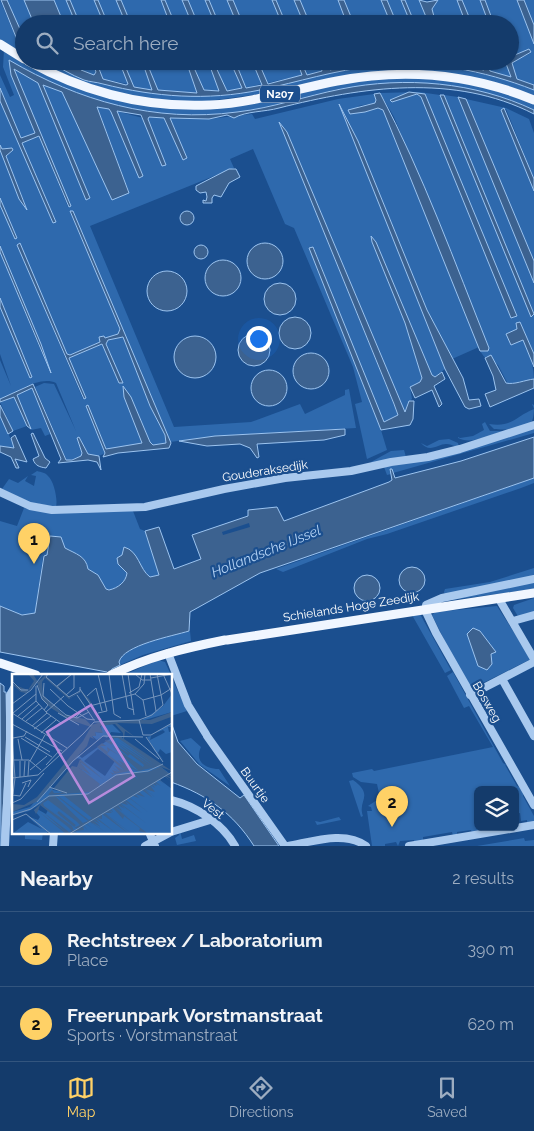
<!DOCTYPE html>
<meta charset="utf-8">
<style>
body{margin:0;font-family:Raleway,sans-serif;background:#1d4271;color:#f1f3f6}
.controls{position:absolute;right:15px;bottom:15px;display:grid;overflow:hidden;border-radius:8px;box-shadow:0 1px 4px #0004}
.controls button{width:45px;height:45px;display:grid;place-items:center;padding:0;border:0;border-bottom:1px solid #33557e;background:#143b6b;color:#f1f3f6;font:25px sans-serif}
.you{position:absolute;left:258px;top:338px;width:18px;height:18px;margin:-12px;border:4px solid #fff;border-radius:50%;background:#1a73e8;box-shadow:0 0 0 8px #1a73e833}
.badge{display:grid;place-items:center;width:32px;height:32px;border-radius:50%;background:#ffd166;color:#111;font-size:16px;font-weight:700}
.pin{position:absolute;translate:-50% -41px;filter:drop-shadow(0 1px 2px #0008)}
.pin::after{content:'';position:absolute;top:26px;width:18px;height:15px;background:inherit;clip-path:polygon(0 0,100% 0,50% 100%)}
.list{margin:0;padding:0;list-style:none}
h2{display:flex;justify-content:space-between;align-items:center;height:65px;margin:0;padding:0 20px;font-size:21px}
h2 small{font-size:16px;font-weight:400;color:#9dadc1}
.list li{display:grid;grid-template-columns:32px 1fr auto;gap:15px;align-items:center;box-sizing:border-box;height:75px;padding:0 20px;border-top:1px solid #33557e}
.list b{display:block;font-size:19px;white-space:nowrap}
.list p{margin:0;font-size:16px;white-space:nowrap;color:#9dadc1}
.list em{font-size:16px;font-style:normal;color:#9dadc1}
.icon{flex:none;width:28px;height:28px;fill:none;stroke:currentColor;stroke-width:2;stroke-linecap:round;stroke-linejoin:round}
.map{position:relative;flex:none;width:534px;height:846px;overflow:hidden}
.search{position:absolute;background:#143b6b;box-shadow:0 1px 4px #0004;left:15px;right:15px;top:15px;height:55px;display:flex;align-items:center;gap:12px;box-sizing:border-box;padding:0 18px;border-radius:28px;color:#9dadc1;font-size:19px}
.sheet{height:215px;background:#143b6b}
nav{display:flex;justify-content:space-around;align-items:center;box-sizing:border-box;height:70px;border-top:1px solid #33557e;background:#143b6b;font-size:14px;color:#9dadc1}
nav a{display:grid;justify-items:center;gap:2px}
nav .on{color:#ffd166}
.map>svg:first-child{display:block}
.green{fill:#2e69ad;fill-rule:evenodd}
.water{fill:#3c6290;stroke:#9cc4f0}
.pier{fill:#1b4f8f}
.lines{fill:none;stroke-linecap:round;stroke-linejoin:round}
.minor{stroke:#a9c9ee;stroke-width:8}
.major{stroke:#f0f6ff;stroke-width:9}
.labels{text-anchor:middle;stroke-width:4.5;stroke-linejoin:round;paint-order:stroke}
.shield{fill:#1b4f8f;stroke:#bbcadd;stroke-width:1}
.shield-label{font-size:11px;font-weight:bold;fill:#fff}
.street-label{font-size:12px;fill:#fff;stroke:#1b4f8f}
.water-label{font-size:14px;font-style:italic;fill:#b5d3f5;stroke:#1b4f8f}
.inset-river{fill:none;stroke:#3c6290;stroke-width:2.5}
.inset-road{fill:none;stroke:#7695bc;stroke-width:1}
.view{fill:#b68bdc;fill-opacity:0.15;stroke:#b68bdc;stroke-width:2.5}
.inset-edge{fill:none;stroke:#fff;stroke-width:2.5}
</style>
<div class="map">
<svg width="534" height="846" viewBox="0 0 534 846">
<rect width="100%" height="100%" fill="#1b4f8f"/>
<!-- green -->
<path class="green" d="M0,0L20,47L24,49V55L0,40Z
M7,0H24L34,24H24V38Z
M54,0H66L76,24H64Z
M70,0H94L104,24H80Z
M98,0H116L126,24H108Z
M121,0H161L170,24H131Z
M165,0H182L192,24H175Z
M188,0H205L215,24H198Z
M209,0H227L237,24H219Z
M233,0H272L282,24H243Z
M276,0H294L304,24H286Z
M300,0H338L347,24H310Z
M344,0H381L391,24H354Z
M387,0H401L411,24H397Z
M405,0H419L429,24H415Z
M438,0H457L466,24H436L432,9Z
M462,0H480L489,24H472Z
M485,0H517L534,44V85L517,79L511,63L531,53L529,49L510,57V24H494Z
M524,0H534V25Z
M4,50L28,65L164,107L387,77L446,80L493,89L534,104V110C488,88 447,85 397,85C379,86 362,85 344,88C308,95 273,107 237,112C155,123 79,101 9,60L11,75L35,133L21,139L0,88V75L10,97L14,95L3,67Z
M35,61C56,61 71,76 91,82C128,91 168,94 207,96C240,98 275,85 307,78C387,60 457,60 534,90V97L413,71L234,100L188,102L148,99L94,87Z
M77,61H92L96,72L94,75L81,70Z
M96,61H119L128,84L103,79Z
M123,61H142L152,90L134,87Z
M146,61H186L197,93L158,90Z
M191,61H208L220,91L203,90Z
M213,61H230L242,88L241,89L227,91Z
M235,61H252L261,84L246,88Z
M258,61H297L303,75L267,83Z
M301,61H319L322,71L307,75Z
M326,61H363V63L330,70Z
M452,61H481L484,70L453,64Z
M486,61H505L511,77L490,71Z
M13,68L38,83L86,200L90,198L42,84L62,92L112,199L129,192L97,106L109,109L111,112L139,177L143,176L116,111L147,119L149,117L164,118L183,159L186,158L170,118L209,119L252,114L255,119L338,99L374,94L376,100L375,103L358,106L365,112L378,108L383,110L479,347L452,359L450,354L427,310L358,141L340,105L445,369L435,377L432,375L376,242L371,236L372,242L405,323L422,378L420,382L410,387L412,399L408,403L405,412L287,132L280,124L398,415L384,422L381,418L314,248H309L381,430L387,450L367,459L355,404L362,402L353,367L294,228L285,224L253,149L230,159L234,168L90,226L174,427L251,422L300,404L305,414L345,395V390L349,389L356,428L215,436L170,442L73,211L70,212L120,329L118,334L105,338L99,337L100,342L70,355L67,354L17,245L83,399L86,398L69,358L102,344L119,383L121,380L106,344L108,340L123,337L150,406L165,435L166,443L153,445L150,442L131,397L142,443L106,449L88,405L105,453L99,456L88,454L79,437L77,438L82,453L81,456L67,461L35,387L44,383L54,384L76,431L56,383C40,375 16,393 0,399V360L11,386L0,354V307L32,377L0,298V252L50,373L0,245V205L15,238H17L0,198V150L19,199L27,209L6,156L13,150L12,148L2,149L0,145V101L53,223L56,221L22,143L39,136L68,207L71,206Z
M419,92L440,95L531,316L534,314V354L520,322C523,342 534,359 534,379L508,384L498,365L487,356L485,358L480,351H488L489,348L394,117L380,93ZM417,94H425L517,316L511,318L421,97Z
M444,95L458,97L534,283V314Z
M466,99L506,108L529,119L534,133V179L506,109H501L534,191V261Z
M32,388L50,434L45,436L41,428L31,430L16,394Z
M14,397L27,426L13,431L0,402Z
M532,404L534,405C534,410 534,417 532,421C525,430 504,430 494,429L489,424C512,428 516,416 534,409Z
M0,416L15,448L0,446Z
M485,422L490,431H503C491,435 470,445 458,438V437L460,438L473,436L484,430L482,424Z
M534,428V433L393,473L392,469L390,470L391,474L387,475L384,467Z
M449,439L458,443L459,447C454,447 452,444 447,444C439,443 430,454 421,443L427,446L439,440Z
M404,450L406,457L372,464L371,462L391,451Z
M37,471C41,472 46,473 48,476C54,481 58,500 56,507L27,502L2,489L9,479L18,483L28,476L25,481L34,486L36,476L31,475Z
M534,478V483L521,488L387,534L367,539L283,572L276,569Z
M24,508L46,512L133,511L140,529L145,531L159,575L150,577C140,570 137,557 128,548L118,564L127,573C126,583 116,592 106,589L98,575L88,569C86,556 76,554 65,548L61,537L54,536L47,555L43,556L35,613L22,615L0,606V521L17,526Z
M534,568V575L508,583L445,595L444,592L445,589L490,582Z
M534,581V589L443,601Z
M534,598V616L519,618L513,608L514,605Z
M497,606L531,659L469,690L432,615L435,612ZM480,631L496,652L491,654L490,660L478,666L467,633Z
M420,614L451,670L445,673L412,615Z
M190,631L191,641L143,655L120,665L118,662C123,646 174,635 190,631Z
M158,660L165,662L171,675H124Z
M453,672L503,763L508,766L505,765L517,786L522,788L524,792L523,796L534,816V822L527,824V820L521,821L520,813L515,814V808L519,807L515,790H478V827H497L472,833L471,830L457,832V836H453L452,832L423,837V842L414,843V840L400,841L398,846L396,842L385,844V846H372L367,811H372L371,807L368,806L380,798L377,784L361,782L353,777L352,773L372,769L374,771L493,747L469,706L464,708L447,676Z
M171,676L187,711L171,716Z
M191,738L201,747C194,762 206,769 219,769L230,786L200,765L180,741Z
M353,780C375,796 357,800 363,816L361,817L349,781Z
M339,817L341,820L317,825L315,821L320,822Z
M180,831L182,839L194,835L196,841L177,845L175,838L179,835Z
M25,832H43L42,840L25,839Z
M524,838L525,841L534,840V846H477Z"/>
<!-- water -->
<path class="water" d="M1,0H7L24,38V49L20,47Z
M24,0H54L64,24H34Z
M66,0H70L80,24H76Z
M94,0H98L108,24H104Z
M116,0H121L131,24H126Z
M161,0H165L175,24H170Z
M182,0H188L198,24H192Z
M205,0H209L219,24H215Z
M227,0H233L243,24H237Z
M272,0H276L286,24H282Z
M294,0H300L310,24H304Z
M338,0H344L354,24H347Z
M381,0H387L397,24H391Z
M401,0H405L415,24H411Z
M419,0L427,2L438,0L432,9L436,24H429Z
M457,0H462L472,24H466Z
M480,0H485L494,24H489Z
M517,0H524L534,25V44Z
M529,49L531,52L512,63L517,79L534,85V90C483,70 429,60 375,66C335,70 298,82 260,90C207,101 155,97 103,84C96,82 90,82 84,80C71,75 59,67 47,61H77L81,70L94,75L96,72L92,61H96L103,79L126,85L128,84L119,61H123L134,87L152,90L142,61H146L158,90L197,93L186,61H191L204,90L219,91L208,61H213L227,91L242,88L230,61H235L246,88L262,85L252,61H258L268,84L302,75L297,61H301L307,75L322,71L319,61H326L330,70L363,61H452L453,64L484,70L481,61H486L490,71L511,77L505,61H510V57Z
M9,60C79,101 155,123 237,112C272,108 306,96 341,89C405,76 475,82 534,110V114C454,73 362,87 279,108C265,112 246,111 234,118L227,115L209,119L170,118L187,158L183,160L164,118L149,117L148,119L166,165L162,166L141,115L117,111L143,176L139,178L111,112L109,109L97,107L129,193L112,200L62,92L43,85L90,198L86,200L38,83L14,69L71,206L69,207L39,136L22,143L56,222L53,223L0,101V88L21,138L35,133L11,75Z
M409,92L425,94L517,316L511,318L421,97L417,94L392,102L390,100Z
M380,93C423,174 455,263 489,348L488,351H480L383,110L378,108L365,112L350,114L348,110L375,103L376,100L374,94Z
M440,95H444L534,314L531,317Z
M458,97L466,99L534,261V283Z
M339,104L358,141L427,310L463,378L469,400L479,399L481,406L469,409L465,407L445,369Z
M504,108L534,179V191L501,110Z
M279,122L287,132L405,412L409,401H414L413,419L410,425L381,430L309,248L313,247L384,422L398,415L394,404Z
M0,145L2,149L12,148L13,150L6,156L27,210L19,199L0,150Z
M229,169H236L240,177L229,183L221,197L214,195L212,198V203H203V200L206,201L207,197L206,192L200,193L196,190V186Z
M0,198L17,238L15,239L0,205Z
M180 218a7 7 0 1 1 14 0a7 7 0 1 1-14 0Z
M70,211H73L171,443L169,448L118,453L103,457L105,453L86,406L88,405L106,449L142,443L124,397L123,386L131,397L150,442L153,445L166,443L165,435L150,406L123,337L108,340L106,344L123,383H119L102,344L69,358L86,398L84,399L17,245L20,243L67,354L70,355L100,342L99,337L104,336L105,338L118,334L120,329Z
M371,236L376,242L432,375L435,377L442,372L445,379L434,386L442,404L439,407L432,390L415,398L410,387L420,382L422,378L405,323L372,242Z
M247 261a18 18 0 1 1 36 0a18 18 0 1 1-36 0Z
M194 252a7 7 0 1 1 14 0a7 7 0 1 1-14 0Z
M0,246L41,344L51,373L0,252Z
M205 278a18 18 0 1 1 36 0a18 18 0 1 1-36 0Z
M147 291a20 20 0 1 1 40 0a20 20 0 1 1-40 0Z
M264 299a16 16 0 1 1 32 0a16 16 0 1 1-32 0Z
M0,298L32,377L30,378L0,307Z
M279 333a16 16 0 1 1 32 0a16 16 0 1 1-32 0Z
M520,322L534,354V367L523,340L511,345L506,334L517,329L516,323Z
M238 350a16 16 0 1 1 32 0a16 16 0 1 1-32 0Z
M174 357a21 21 0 1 1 42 0a21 21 0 1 1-42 0Z
M293 371a18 18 0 1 1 36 0a18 18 0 1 1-36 0Z
M491,355L506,383C514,385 525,380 534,379V388L490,407L485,394L496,390L493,376L485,358Z
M251 388a18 18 0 1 1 36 0a18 18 0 1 1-36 0Z
M33,384L66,460H72L81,456L82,453L77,438L79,437L88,454L99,456L101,470L97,462L88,460L58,463L61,459L32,388L17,395L31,429L27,426L14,397L0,402V399Z
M0,405L13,431L8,434L0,416Z
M345,429V435L324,440L257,444L259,457L257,458L250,448L240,444L207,446L179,441L215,436Z
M33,433L45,458L50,462L46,468C40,467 35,466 33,459L39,456L31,434Z
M15,435L27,462L15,459L19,468H16L11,457L0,452V446L14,448L11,438Z
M534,437V478L260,573L190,612L189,631C173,636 123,645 119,662L120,665L112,669L109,675L107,672L0,652V606L22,615L35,613L44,556L47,555L50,536L61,537L65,548C76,554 86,556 88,569L98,575L106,589L109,590C118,588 126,582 127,573L118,564L117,558L122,555L124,547C139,551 139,569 150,577L159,575L145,531L159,527L174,569L201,559L192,535L248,516V510L277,507L284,521L389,482L392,480L390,469H392L395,478L461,461Z
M399 580a13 13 0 1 1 26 0a13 13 0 1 1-26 0Z
M354 588a13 13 0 1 1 26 0a13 13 0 1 1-26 0Z
M473,628L480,631L496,652L491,654L492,664L487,670L478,666L467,634Z
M0,683L4,686V692H6L7,743L1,846Z
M171,722L178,742L197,764L240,798L244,795L279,846H254C233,813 207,795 171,782Z"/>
<!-- pier -->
<path class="pier" d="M249,523L250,527L223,535L222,532Z"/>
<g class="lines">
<!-- minor -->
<path class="minor" d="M0,492L30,506L52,510L145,507L224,489L285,478L351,471L391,462L428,457L460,449L534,425
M534,579L442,598L426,605V612L436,633L534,805
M499,599L534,659
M513,621L534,615
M168,653L188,705L206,734
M502,679L534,736
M470,695L534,662
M207,736L285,846
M171,800C196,806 223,824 235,846
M149,832L155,846
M171,832L210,820
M5,846L10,739V695L14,688
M53,846L54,832
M145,846L171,832
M288,846C311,842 345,830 366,846
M409,846L534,825"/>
<!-- major -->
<path class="major" d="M0,44L24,59
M28,61C84,92 146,108 210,105C254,103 295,89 337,81C404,68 471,74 534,100
M227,640L534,593
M0,663L36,675
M111,675C147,657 185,648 225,640"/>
</g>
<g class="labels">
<!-- shield labels -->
<rect class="shield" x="260" y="85.5" width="40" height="17" rx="4"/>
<g class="shield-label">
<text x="280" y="98">N207</text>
</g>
<!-- street labels -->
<g class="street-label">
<text transform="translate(265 471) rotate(-9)" y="4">Gouderaksedijk</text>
<text transform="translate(351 607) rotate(-9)" y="4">Schielands Hoge Zeedijk</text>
<text transform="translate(487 702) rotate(60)" y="4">Bosweg</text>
<text transform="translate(255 785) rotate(54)" y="4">Buurtje</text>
<text transform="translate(213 809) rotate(38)" y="4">Vest</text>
</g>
<!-- water labels -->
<g class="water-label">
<text transform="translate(266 551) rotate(-22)" y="5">Hollandsche IJssel</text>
</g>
</g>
<!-- overview -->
<g transform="translate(12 674)">
<rect width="160" height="160" fill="#1b4f8f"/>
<path d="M160,20V38L129,47L151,32ZM160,49V53H156L157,58L160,57V78L154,80L148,75L146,79L152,87L142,76L135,63L139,62L138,66L150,60L153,58L151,56L143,59ZM100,50L109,59L99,58L95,64L91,62L85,66L80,62H84L83,58L90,59L89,52ZM99,64H110L157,99L148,106L160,115V160H39L35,157V160H0L16,148L30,155L15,142L26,146L28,143L22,136L25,135L34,140L36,136L28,130L17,137L0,141V138L18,133L66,81L70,84ZM86,75L103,87L93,102L72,87ZM64,84L69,85V93H66L70,96L60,95L50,105L52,108L46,110L48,113H43L47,117L41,116L38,112Z" fill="#2e69ad" fill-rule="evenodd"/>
<path d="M16,0H21L26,8L35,0L33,3L36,4L44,12L60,0L46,13L58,24L69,17L77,25L89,46L69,18L57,25L33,4L30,8L31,21L52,41L73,45L79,51L96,46H138L160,38L159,43L140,50L105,49L123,63L113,57L112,65L160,97L149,93L160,102L155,101L160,105L153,102L160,108L152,102L148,106L152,110L147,106L144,108L149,112L143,109L145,112L140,110L143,114L138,111L143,118L133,115L143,123L132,115L141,124L130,116L127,118L133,123L123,120L127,124L121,122L133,131L121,122L118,124L136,138L117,124L114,126L130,139L113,127L116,131L108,129L134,149L108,130L113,135L106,131L110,137L103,133L117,144L102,133L135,159L127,157L128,154L112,142L111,145L101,134L98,135L102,138L97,136L100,139H93L120,160L92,139L117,160L90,140V145L85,144L104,159L83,144L88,150L81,146L89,153L79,148L95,159L78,148L75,150L80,154L74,150L72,152L76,156L71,152L72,156L63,157L66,160L61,157L62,160H54L26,137L24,140L19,138L24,140L22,136L37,122L76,120L105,101L118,99L126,105L121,99L136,98L150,92L125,97L113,91L118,97L102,100L85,114L78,118L36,121L40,116L42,119H50L42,114L60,92L65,93L68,85L92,106L68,88L79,101L66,93L88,110L86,113L101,101L98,98L103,100L100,96L106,98L101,94L108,98L102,91L113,97L85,73L94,66L100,71L94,65L101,69L97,63H110L111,66V59L103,50L88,52L91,59L83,58L84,62H80L82,65L78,63L75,72L24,128L0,138V130L12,131L25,123L71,67L79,53L58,46L39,34L30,25L25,8L14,19L9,18L0,10L16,16L22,7ZM102,64H106L145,92L105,65L143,93L104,67L141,94L103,68L118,80L101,70L116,82L118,80L132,91L131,93L100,72L127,97L106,86L111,92L95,80L98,76L108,82L95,73L96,78L88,72H94L90,69L93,67L100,71ZM51,121L80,144L77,146L46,122ZM43,122L46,123L76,147L71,149ZM36,126L64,147L68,151L62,154H66L62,157L60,152L32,132L31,129ZM28,131L56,153L60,157L57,158L31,138L55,159L26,137Z" fill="#3c6290" fill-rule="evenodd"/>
<path class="inset-river" d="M46,138L63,152"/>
<path class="inset-road" d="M36,0L34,3L57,23L68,17V13M97,0L102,40L109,44M110,0L116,34L122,36M116,0L122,41M123,0L130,6H139M138,0L144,37M151,0L160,20M139,4L160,0M0,7L9,16H16M32,9L31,22L54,41L65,44L77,38M25,11L30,25L36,31L32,36M24,12V27L35,39L49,49L55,45M45,12L60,0M38,15L56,32L75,45L83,46M68,15L89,46M117,19L127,13L130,0M123,20L131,26L149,21L160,14M54,21L62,14V0M65,21L82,46M75,22L84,14L90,37M131,26L134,42M0,30L19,16L31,0M74,33L123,20L132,10L133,0M34,38L52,22M0,39L55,74M1,39L24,20M46,39L67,51M86,39L95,37L86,0M6,42L24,27M63,44L74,33M10,45L27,30M127,46L131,61M14,47L30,34M0,50L50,77M20,52L35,39M22,55L39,42M29,59L44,46M35,60L48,49M71,60L82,48L127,46L140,41L151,31L145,0M131,61H139L160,49M13,63L38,78M134,63L151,88M0,64L3,104M1,64L12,62L15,57M9,64L40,83M6,65L10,86M123,65L147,85M1,86H17L29,96M18,87L33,61M34,91L48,76M18,96L35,82M12,102L13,87M16,102L17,87M8,103V87M0,104L26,101L71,60M10,109L19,106L16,113M37,113L55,119M1,120L3,104M0,121L8,122L14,109M25,128L61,87L91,62L131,63M0,129L9,125L32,99M14,140L39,160M0,141L19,135L37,122L76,120L104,101L136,97L151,90M0,146L14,140M57,160L160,98"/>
<path class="view" d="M79,31L122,102L77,129L35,58Z"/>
<rect width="160" height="160" class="inset-edge"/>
</g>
</svg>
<div class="controls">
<button><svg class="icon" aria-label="layers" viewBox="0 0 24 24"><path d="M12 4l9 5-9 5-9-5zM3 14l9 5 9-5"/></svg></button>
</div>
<div class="you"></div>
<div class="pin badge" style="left:34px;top:564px">1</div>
<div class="pin badge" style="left:392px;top:827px">2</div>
<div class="search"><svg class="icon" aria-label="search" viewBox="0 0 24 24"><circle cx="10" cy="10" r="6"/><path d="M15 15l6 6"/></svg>Search here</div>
</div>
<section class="sheet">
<h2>Nearby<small>2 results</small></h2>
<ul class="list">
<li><span class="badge">1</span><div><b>Rechtstreex / Laboratorium</b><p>Place</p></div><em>390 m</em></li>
<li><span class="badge">2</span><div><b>Freerunpark Vorstmanstraat</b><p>Sports · Vorstmanstraat</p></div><em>620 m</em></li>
</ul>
</section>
<nav>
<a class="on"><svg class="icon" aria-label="map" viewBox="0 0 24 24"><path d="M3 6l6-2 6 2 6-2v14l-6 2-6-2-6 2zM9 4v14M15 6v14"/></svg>Map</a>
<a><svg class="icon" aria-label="directions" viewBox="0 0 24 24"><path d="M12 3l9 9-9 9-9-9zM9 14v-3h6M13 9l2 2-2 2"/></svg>Directions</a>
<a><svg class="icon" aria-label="saved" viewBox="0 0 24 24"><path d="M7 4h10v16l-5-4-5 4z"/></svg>Saved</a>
</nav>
